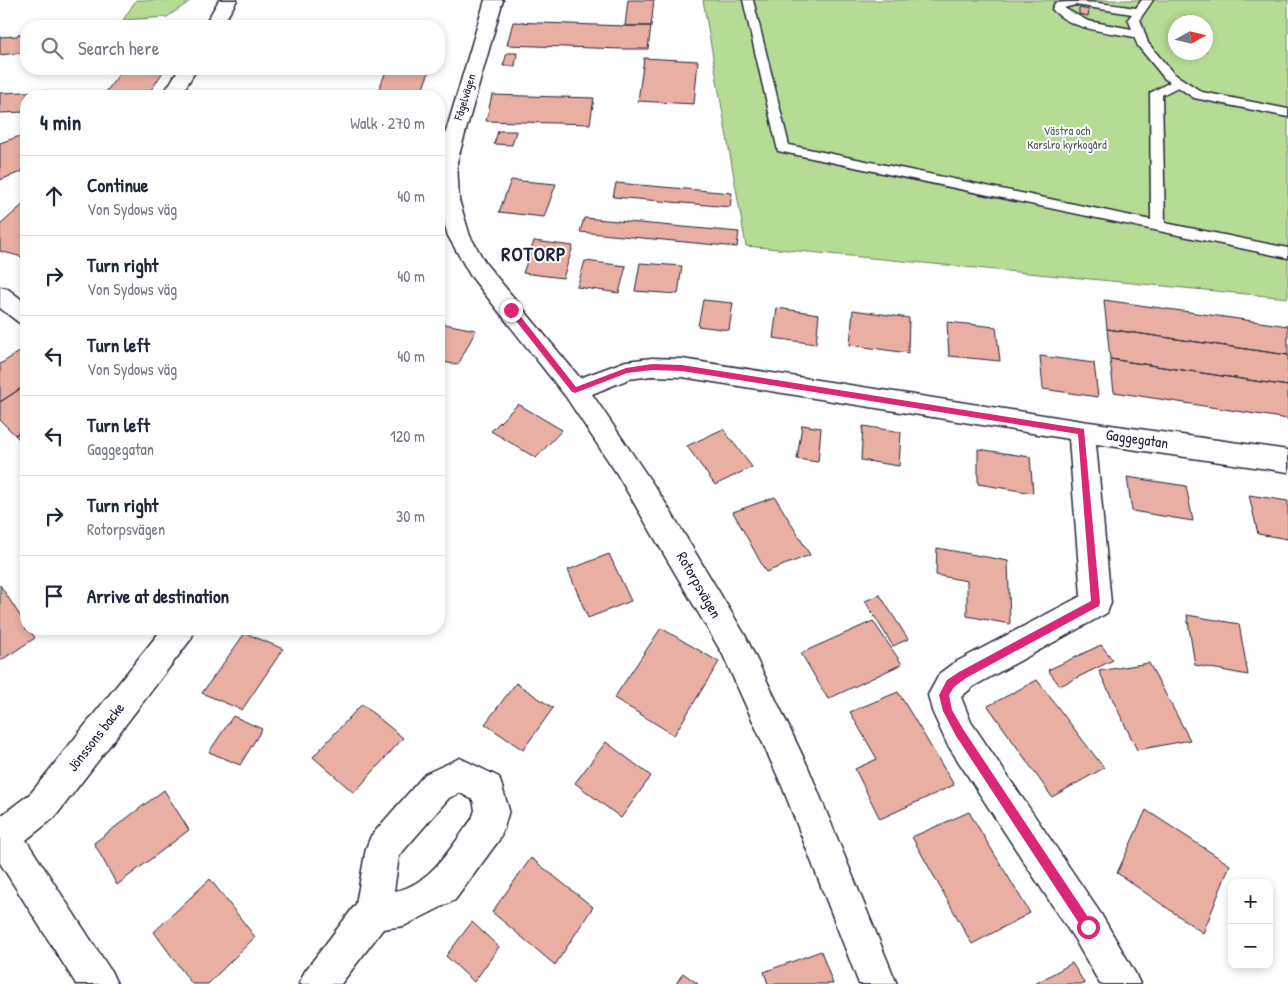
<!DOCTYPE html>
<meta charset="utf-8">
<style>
body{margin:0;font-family:"Patrick Hand",sans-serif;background:#f2f2f3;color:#1f2937}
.controls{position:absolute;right:15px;bottom:15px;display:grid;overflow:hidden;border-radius:10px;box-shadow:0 2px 8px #0003}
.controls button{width:45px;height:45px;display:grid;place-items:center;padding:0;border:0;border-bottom:1px solid #e0e1e3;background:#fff;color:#1f2937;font:25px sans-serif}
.compass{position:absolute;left:1168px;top:15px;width:45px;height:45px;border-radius:50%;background:#fff;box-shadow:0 2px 8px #0003;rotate:82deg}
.stop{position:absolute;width:15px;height:15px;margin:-11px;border:4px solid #db2777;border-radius:50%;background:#fff}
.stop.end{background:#db2777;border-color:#fff;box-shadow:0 1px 5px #0008}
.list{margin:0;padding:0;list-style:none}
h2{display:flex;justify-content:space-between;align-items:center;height:65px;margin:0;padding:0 20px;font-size:21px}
h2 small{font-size:16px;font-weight:400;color:#747a83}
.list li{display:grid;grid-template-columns:32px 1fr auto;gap:15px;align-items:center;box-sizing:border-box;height:80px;padding:0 20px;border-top:1px solid #e0e1e3}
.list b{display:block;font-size:19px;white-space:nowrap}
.list p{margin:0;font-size:16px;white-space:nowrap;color:#747a83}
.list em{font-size:16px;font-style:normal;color:#747a83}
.icon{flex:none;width:28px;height:28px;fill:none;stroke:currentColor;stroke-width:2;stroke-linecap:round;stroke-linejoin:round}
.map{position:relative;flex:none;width:1288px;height:984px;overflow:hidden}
.search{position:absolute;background:#fff;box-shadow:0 2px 8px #0003;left:20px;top:20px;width:425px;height:55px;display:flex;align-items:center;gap:12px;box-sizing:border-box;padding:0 18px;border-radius:20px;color:#747a83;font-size:19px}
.panel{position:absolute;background:#fff;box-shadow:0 2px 8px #0003;left:20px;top:90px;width:425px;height:545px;border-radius:20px}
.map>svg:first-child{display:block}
.green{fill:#b6db95;stroke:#6c7e68;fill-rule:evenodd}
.building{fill:#e9afa3;stroke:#22223b}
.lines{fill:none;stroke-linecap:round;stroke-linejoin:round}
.service-casing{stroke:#22223b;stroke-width:3}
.minor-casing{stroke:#22223b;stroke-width:3}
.service{fill:#fff;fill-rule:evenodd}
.minor{fill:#fff;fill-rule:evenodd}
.route{fill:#db2777}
.labels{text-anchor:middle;stroke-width:4;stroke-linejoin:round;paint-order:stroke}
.far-street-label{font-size:12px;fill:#22223b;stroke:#fff}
.far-park-label{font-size:12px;fill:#4e5a56;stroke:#fff}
.street-label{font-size:15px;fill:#22223b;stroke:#fff}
.district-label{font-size:20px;font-weight:bold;letter-spacing:1px;fill:#22223b;stroke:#fff}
</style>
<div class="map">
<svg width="1288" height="984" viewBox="0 0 1288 984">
<rect width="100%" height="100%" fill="#fff"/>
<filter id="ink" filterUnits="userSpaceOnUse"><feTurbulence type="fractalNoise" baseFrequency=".02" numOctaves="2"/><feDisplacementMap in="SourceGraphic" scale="10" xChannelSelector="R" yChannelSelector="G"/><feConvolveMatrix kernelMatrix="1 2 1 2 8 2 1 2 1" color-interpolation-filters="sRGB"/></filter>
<g filter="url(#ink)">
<!-- green -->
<path class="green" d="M136,0H192L167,17L123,20Z
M703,0H1288V298L746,246ZM1176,22H1206V52H1176Z"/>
<!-- building -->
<path class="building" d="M628,0H654L651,26H625Z
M1079,8L1089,10L1088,16L1079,14Z
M513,22L625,26H651L648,49H622L507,45Z
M18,34H26V52L0,55V37L17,36Z
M507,53H517L515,66H503Z
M644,58L698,61L694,104L638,101Z
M123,69H165L147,96H103Z
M387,69H430L420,96H376Z
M48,91L46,96H26V112L0,113V93Z
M492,95L594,98L590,124L486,121Z
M498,131H516L512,145L494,144Z
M26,134V170L0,180V143Z
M511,180L556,184L544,217L499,212Z
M616,183L732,193L730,207L613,197Z
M26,202V258L0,251V225Z
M584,218L739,232L737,247L580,232Z
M534,241L573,246L563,278L523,273Z
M585,261L626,266L619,293L577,287Z
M640,263L682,266L678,294L635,291Z
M703,300L733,303L729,330L698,326Z
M1104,300L1288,326V355L1107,329Z
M777,308L819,314L816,344L773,338Z
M853,310L909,318L908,353L850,345Z
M947,322L996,327L1000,361L949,356Z
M439,323L476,330L458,365L439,361Z
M1107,329L1288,355V386L1110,359Z
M26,348V385L0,402V364Z
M1040,356L1094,363L1098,397L1043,389Z
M1110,359L1288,386V419L1114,392Z
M26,385V428L15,435L0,420V402Z
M518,404L562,430L536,458L491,431Z
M802,425L821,428L818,462L797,459Z
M863,426L901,432L899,466L861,460Z
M26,428V446L15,435Z
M723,429L752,467L715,485L687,446Z
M978,449L1030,457L1033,493L978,484Z
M1127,477L1186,486L1193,521L1132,511Z
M1249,495L1288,501V539L1258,534Z
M775,497L810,555L766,572L733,512Z
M937,548L1008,561L1010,624L967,616V581L936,575Z
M609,554L631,601L588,618L568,570Z
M0,585L26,625V629H29L35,638L0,661Z
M880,595L908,639L893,646L865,601Z
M1187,615L1239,624L1248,675L1195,665Z
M873,621L902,664L828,699L801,653Z
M661,628L719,662L674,735L614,698Z
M245,633L283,649L242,710L202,693Z
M1101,645L1113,660L1060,686L1048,670Z
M1149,663L1190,740L1137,750L1099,671Z
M1037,680L1104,768L1052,797L988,706Z
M516,683L553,708L523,750L485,724Z
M898,692L954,785L880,819L855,769L877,759L850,712Z
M362,704L403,738L354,793L313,757Z
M233,716L262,729L240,765L209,752Z
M606,742L651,776L621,818L575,783Z
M164,790L189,830L117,885L94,843Z
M1146,810L1230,865L1203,933L1117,873Z
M969,812L1030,913L972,944L912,837Z
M531,858L593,907L555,965L492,912Z
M210,879L255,937L208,984H192L154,932Z
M472,922L499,947L474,982L446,956Z
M821,951L833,984H768L764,972Z
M1072,963L1085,984H1035Z
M683,973L698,984H676Z"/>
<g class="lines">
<!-- service casing -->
<g class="service-casing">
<path id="service" d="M743,0H753L789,145L1151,220L1150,93L1170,82L1165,79L1138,46L1134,37C1109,32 1070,30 1052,9L1055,3C1082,0 1110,4 1136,8L1142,0H1153L1140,19L1148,43L1173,73L1202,92L1288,109V117L1194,98L1178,87L1162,95L1165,223L1288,248V258L778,151ZM1075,5L1132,14L1128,19L1132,29L1088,21L1064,8Z"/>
</g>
<!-- minor casing -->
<g class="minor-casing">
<path id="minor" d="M219,0H237L222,26H204Z
M485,0H503L457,162L459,200L470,236L486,264L580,378L626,361L652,358L682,359L1082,421L1288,450V472L1096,444L1111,603L1107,613L974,686L961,697L971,722L1101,914L1134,971L1140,984H1100L1075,940L947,744L932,711L928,695L940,673L952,664L1081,596L1069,439L682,377L652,376L629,379L592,394L663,499L745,635L808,767L897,984H859L782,786L723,655L617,474L566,397L470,275L448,236L439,205V155Z
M179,69H197L180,96H162Z
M0,287L8,289L26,303V325L18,322L0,308Z
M162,629H195L191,639L55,817L26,840L111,971L117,984H76L0,863V814L2,815L31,793Z
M460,758L499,777L509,810L504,828L499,840L455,900L404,926L383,929L341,984H299L305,971L356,904L366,848L371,836L425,774ZM460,793L473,800L475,810L472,819C453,844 429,887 394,891L399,856L449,798Z"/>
</g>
<!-- service -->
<use href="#service" class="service"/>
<!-- minor -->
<use href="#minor" class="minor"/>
</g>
</g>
<!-- route -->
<path class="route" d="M509,308H514L576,387L626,368L652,364L682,365L1084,429L1100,603L1099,606L966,678L954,687L949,695L952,710L963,729L1092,923L1094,927L1092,931L1088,932L1084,931L956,736L943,711L939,695L947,680L959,672L1091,601L1078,434L682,371L652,370L627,373L575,393L572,392L509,312Z"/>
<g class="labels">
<!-- far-street labels -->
<g class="far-street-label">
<text transform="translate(465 97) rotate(-73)" y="4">Fågelvägen</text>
</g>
<!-- far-park labels -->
<g class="far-park-label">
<text x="1067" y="135">Västra och<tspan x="1067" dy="14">Karslro kyrkogård</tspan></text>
</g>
<!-- street labels -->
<g class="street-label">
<text transform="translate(1137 439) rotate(8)" y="5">Gaggegatan</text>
<text transform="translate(699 585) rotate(60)" y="5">Rotorpsvägen</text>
<text transform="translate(96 737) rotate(-52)" y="5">Jönssons backe</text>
</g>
<!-- district labels -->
<g class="district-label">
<text x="534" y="261">ROTORP</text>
</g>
</g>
</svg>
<div class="controls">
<button>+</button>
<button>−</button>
</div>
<svg class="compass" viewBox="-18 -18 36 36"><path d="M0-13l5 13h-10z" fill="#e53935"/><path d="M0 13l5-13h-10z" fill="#747a83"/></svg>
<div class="stop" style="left:1088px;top:927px"></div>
<div class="stop end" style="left:511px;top:310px"></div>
<div class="search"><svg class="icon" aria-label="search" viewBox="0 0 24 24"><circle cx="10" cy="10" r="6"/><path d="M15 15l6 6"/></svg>Search here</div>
<section class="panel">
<h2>4 min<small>Walk · 270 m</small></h2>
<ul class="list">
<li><svg class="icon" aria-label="ahead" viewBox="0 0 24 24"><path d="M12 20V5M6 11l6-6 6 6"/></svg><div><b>Continue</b><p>Von Sydows väg</p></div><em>40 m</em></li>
<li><svg class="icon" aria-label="right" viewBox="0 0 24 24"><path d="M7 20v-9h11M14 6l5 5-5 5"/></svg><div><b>Turn right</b><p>Von Sydows väg</p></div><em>40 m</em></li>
<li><svg class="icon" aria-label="left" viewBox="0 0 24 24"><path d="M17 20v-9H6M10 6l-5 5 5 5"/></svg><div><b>Turn left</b><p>Von Sydows väg</p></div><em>40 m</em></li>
<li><svg class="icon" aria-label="left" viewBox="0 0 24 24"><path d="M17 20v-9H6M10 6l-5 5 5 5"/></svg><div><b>Turn left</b><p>Gaggegatan</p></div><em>120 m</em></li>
<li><svg class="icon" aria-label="right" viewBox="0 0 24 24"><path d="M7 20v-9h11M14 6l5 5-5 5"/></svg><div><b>Turn right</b><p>Rotorpsvägen</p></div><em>30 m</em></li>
<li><svg class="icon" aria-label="arrive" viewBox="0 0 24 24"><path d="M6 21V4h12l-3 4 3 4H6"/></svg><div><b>Arrive at destination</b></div></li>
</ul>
</section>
</div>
